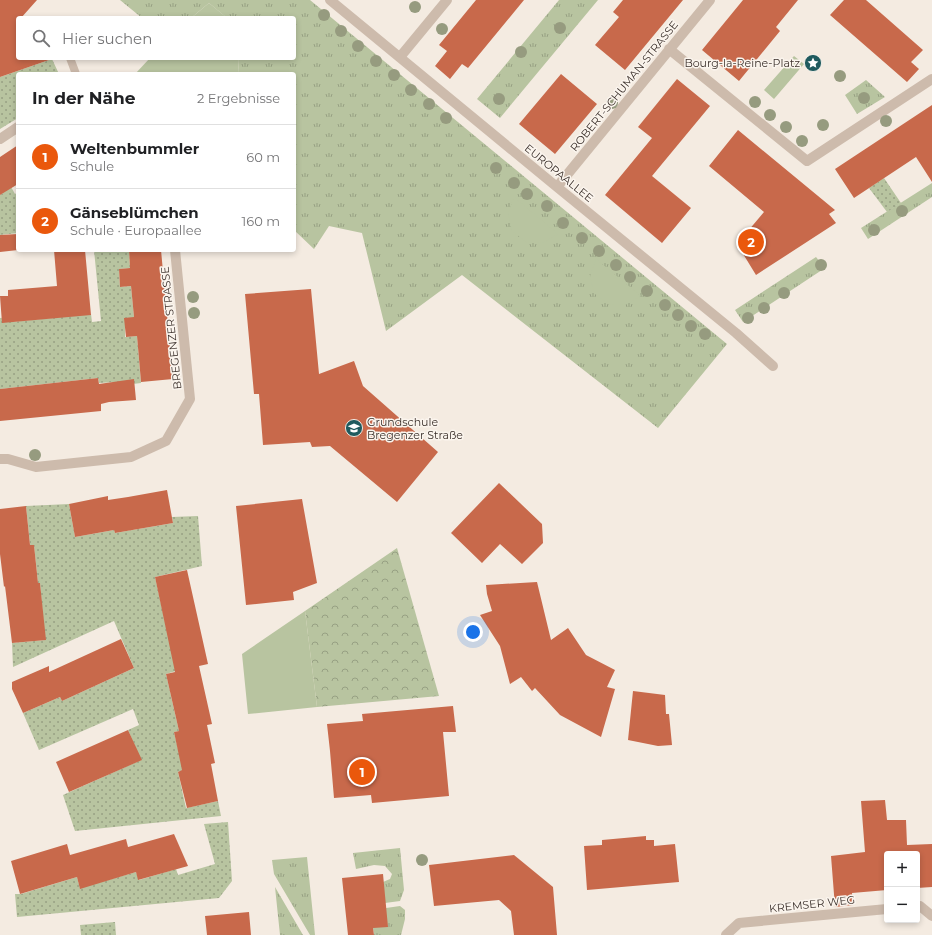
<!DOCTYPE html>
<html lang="de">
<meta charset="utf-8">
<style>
body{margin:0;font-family:Montserrat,sans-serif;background:#f2f2f2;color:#202124}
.controls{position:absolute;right:12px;bottom:12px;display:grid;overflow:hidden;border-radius:4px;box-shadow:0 2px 6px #0003}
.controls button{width:36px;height:36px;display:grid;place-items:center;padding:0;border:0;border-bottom:1px solid #e0e0e0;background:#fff;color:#202124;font:20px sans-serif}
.you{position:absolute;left:473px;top:632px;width:14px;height:14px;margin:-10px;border:3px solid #fff;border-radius:50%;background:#1a73e8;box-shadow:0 0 0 6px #1a73e833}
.badge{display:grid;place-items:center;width:26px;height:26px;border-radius:50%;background:#ea580c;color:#fff;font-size:13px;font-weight:700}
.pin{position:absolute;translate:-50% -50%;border:2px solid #fff;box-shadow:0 1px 4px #0006}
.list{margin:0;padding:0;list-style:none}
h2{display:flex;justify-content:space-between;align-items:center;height:52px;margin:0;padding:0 16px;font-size:17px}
h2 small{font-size:13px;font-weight:400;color:#757577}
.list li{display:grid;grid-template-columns:26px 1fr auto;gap:12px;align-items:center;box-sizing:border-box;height:64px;padding:0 16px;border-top:1px solid #e0e0e0}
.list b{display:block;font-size:15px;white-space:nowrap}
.list p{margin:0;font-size:13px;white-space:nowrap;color:#757577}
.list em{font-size:13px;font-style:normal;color:#757577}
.icon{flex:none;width:22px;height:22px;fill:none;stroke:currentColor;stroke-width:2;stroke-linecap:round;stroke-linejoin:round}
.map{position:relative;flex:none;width:932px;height:935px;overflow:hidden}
.search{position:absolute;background:#fff;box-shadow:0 2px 6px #0003;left:16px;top:16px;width:280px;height:44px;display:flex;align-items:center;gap:10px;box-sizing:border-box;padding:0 14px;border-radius:4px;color:#757577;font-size:15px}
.panel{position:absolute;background:#fff;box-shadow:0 2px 6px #0003;left:16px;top:72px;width:280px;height:180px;border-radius:4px}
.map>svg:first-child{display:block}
.grass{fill:url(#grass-tufts)}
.forest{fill:url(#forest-crowns)}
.park{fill:#b8c4a0}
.garden{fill:url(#garden-dots)}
.building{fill:#c8694b}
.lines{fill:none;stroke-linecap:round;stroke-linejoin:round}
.lane{stroke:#cdbbac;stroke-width:8}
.street{stroke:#cdbbac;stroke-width:10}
.tree{fill:#969b7f}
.labels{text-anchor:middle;stroke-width:3;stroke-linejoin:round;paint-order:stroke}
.poi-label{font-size:11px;fill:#3b302b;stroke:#fbf5ee;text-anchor:end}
.street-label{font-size:11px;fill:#3b302b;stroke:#fbf5ee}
</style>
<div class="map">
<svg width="932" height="935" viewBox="0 0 932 935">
<defs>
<pattern id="grass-tufts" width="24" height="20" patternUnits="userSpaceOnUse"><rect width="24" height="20" fill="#b8c4a0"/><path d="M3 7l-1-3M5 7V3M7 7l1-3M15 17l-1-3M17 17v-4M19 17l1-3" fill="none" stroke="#97a083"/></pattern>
<pattern id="forest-crowns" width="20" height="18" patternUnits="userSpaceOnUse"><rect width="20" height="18" fill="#b8c4a0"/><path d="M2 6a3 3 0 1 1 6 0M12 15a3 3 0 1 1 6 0" fill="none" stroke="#97a083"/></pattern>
<pattern id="garden-dots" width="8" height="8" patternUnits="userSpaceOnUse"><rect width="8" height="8" fill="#b8c4a0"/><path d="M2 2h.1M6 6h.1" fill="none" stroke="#97a083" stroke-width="1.8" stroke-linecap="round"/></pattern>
</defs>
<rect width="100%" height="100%" fill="#f4ebe1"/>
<!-- grass -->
<path class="grass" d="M120,0H310L727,344L658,428L462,275L386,331L362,233L329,226L314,249L294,230V74H239L238,58H294V18H227L209,3L191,18H142Z
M559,0H598L500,118L477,99Z
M866,80L885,97L857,114L845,95Z
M932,183V197L868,239L861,228Z
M816,257L825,268L743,322L735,310Z
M400,848L404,890L400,901L385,903L383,882L390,879L392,874L385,866L374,865L356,869L353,853Z
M307,857L315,935H310L274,874L272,860Z
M275,887L303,935H280Z
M400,906L405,910V919L401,935H374L373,928L386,908Z"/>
<!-- forest -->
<path class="forest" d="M397,548L439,696L317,707L305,611Z"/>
<!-- park -->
<path class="park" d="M209,3L226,17L227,18H191Z
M794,56L804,64L774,99L764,90Z
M150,58H238L239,74H135Z
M514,197L558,234L543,243L526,242L512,231L508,213Z
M596,259L641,296L625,305L608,304L594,293L590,276Z
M305,611L317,707L248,714L242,654Z"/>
<!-- garden -->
<path class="garden" d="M52,59L59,74H18V118L0,129V77Z
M884,178L901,203L887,212L869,188Z
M10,185L15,194L18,192V233L0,235V195L3,193L2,191Z
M94,250H129L130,268L119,269L120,287L131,286L134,317L128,327L125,328V337L137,336L141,383L117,386L116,382L99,383L98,378L0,389V318L10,317L11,322L91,314L92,322L101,321Z
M69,504L75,537L114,530L115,533L173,523L172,517L198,516L202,566L155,577L176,671L166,674L179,731L174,732L183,770L178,772L186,808L218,801L221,816L75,831L63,795L141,760L128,730L139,725L133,709L39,750L23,713L60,697L62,701L134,668L114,621L13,667L12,643L45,640L40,583H38L34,545H30L26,506Z
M228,822L232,881L219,898L17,917L15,894H21L77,877L80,888L136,872L139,880L176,869L178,875L215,864L204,824Z
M115,922L116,935H81L80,925Z"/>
<!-- building -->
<path class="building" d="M0,0H37L21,18H18V58H48L49,60L0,77Z
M476,0H524L468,68L462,64L450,79L435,66L447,51L439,45Z
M623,0H683L625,70L595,45L619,17L613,12Z
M743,0H798L776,27L780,31L739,81L702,50Z
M844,0H866L923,50L911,62L919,69L907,82L830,15Z
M561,74L597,104L555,154L519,124Z
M677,79L710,106L652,176L691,208L662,243L605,195L652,138L638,127Z
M932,105V182L916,157L854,198L835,169Z
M738,130L835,210L829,214L836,223L756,275L737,244L764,212L709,166Z
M18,145V184L0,195V157Z
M18,234V250L0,252V235Z
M54,250H85L91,315L2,323L0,296H8V290L57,286Z
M129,250H161L173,379L141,382L137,336L126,337L124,318L134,317L131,286L120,287L119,269L130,268Z
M311,289L319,374L354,361L363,386L438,452L397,502L330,446L312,447L310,442L263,445L259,394H254L245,294Z
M98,378L99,384L134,379L136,400L109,402L101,404V411L0,421V389Z
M499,483L542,524L543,543L522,564L500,544L482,563L451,533Z
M167,490L173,523L115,533L114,530L75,537L69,504L108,496V500L128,497Z
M302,499L317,583L293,592L294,600L246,605L236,506Z
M26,506L30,545H34L38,583H40L46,640L12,643L5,586L4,587L0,554V509Z
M187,570L208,664L199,666L212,724L207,725L215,763L211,764L218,801L187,808L178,772L182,770L174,732L179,731L166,674L175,672L155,577Z
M537,582L551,640L568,628L586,655L615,670L607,687L615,689L601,737L560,715L535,688L532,691L521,677L510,684L500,646L480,615L492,611L487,594L486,585Z
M121,639L134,668L62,701L60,697L23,713L12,689V682L49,666V672Z
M633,691L665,695L666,714H669L672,745L658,746L628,740Z
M453,706L456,732H443L449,796L372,803L371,795L334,798L330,751L327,724L363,721L362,714Z
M128,730L142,760L69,792L56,762Z
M885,800L887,820H906L907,845L932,844V887L917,888V854H887V890L852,893L853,905L835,907L831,856L865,852L861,801Z
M174,834L188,866L138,880L136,872L80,889L77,877L20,894L11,861L67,844L70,855L126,839L128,847Z
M646,836V840H654V846L675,844L679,882L587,890L584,846L602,845V840Z
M514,855L553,887L557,935H514L511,911L499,900L434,906L429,865Z
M383,874L388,927L373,928L374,935H348L342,878Z
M249,912L251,935H207L205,916Z"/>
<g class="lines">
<!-- lane -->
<path class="lane" d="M70,58L76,74"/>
<!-- street -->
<path class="street" d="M330,0L557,187L736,333L773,366
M669,49L807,161L932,79
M400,57L447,0
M0,139L18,127
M557,187L710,0
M0,459H8L36,467L131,457L166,441L190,399L175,250
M917,906H920L932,916
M726,935L739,923L887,909"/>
</g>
<!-- trees -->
<g class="tree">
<circle cx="415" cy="7" r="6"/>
<circle cx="324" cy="15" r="6"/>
<circle cx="560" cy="28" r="6"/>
<circle cx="442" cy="29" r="6"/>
<circle cx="341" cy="31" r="6"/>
<circle cx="358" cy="46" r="6"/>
<circle cx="521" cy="52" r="6"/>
<circle cx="376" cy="61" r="6"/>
<circle cx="394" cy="75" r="6"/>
<circle cx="840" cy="76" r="6"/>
<circle cx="411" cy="90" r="6"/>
<circle cx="864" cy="98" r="6"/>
<circle cx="499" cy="99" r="6"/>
<circle cx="755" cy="102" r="6"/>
<circle cx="612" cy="103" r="6"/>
<circle cx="429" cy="104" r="6"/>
<circle cx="770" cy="115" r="6"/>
<circle cx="446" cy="118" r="6"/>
<circle cx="886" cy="121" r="6"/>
<circle cx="823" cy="125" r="6"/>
<circle cx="786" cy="127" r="6"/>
<circle cx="802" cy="141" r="6"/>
<circle cx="496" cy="168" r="6"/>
<circle cx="514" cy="183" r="6"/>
<circle cx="527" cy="194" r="6"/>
<circle cx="547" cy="206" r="6"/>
<circle cx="902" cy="211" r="6"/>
<circle cx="563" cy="223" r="6"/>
<circle cx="874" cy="230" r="6"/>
<circle cx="582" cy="238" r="6"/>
<circle cx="599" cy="251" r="6"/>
<circle cx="616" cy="265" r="6"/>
<circle cx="821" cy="265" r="6"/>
<circle cx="630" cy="277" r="6"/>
<circle cx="647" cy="291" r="6"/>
<circle cx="784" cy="293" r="6"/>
<circle cx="193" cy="297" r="6"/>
<circle cx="665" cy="305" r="6"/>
<circle cx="764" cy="308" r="6"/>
<circle cx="194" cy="313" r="6"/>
<circle cx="678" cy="315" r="6"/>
<circle cx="748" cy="318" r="6"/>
<circle cx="691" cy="326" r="6"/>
<circle cx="705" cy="334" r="6"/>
<circle cx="35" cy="455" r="6"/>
<circle cx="422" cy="860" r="6"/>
</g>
<!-- icons -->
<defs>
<g id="sight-disc" transform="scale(0.9)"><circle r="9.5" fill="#1f5a5e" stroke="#fbf5ee"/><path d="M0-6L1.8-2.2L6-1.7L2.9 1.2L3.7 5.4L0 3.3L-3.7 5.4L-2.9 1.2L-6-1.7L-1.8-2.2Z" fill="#fff"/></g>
<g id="school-disc" transform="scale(0.9)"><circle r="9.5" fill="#1f5a5e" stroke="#fbf5ee"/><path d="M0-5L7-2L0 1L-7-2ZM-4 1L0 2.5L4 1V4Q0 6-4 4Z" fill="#fff"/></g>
</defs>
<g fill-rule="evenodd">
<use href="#sight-disc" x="813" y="63"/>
<use href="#school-disc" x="354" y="428"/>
</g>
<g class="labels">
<!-- poi labels -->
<g class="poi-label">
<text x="800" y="67">Bourg-la-Reine-Platz</text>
<text x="367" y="426" text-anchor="start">Grundschule<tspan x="367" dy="13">Bregenzer Straße</tspan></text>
</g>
<!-- street labels -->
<g class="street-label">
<text transform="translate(624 86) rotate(-51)" y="4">ROBERT-SCHUMAN-STRASSE</text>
<text transform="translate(559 173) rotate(39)" y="4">EUROPAALLEE</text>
<text transform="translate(171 328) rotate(-96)" y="4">BREGENZER STRASSE</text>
<text transform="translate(812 904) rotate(-6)" y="4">KREMSER WEG</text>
</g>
</g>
</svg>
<div class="controls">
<button>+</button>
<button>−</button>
</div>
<div class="you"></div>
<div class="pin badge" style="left:362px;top:772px">1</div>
<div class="pin badge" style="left:751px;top:242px">2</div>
<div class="search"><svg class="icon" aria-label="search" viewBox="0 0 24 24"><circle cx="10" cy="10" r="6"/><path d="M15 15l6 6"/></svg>Hier suchen</div>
<section class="panel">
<h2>In der Nähe<small>2 Ergebnisse</small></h2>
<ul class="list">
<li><span class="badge">1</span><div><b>Weltenbummler</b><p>Schule</p></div><em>60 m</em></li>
<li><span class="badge">2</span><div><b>Gänseblümchen</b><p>Schule · Europaallee</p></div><em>160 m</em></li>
</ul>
</section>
</div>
